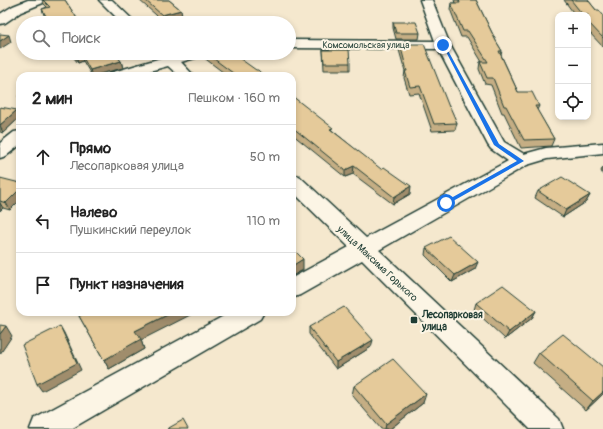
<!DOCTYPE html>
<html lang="ru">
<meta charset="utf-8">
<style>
body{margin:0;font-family:Pangolin,sans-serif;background:#f6f6f6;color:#222}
.controls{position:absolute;right:12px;top:12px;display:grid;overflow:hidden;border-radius:8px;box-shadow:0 2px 6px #0003}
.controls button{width:36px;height:36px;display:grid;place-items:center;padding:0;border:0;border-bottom:1px solid #e0e0e0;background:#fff;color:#222;font:20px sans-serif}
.stop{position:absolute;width:12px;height:12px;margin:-9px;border:3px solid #1a73e8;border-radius:50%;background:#fff}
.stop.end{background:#1a73e8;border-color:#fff;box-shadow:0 1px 4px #0008}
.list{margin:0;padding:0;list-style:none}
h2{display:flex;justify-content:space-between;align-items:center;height:52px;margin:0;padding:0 16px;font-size:17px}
h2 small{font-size:13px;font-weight:400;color:#767676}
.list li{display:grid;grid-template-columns:26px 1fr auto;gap:12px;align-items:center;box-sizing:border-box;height:64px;padding:0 16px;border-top:1px solid #e0e0e0}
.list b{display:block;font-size:15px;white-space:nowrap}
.list p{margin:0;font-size:13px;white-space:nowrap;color:#767676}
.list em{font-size:13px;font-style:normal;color:#767676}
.icon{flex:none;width:22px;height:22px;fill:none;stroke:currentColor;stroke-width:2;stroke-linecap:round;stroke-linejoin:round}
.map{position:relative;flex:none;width:603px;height:429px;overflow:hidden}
.search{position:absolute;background:#fff;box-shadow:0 2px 6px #0003;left:16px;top:16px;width:280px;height:44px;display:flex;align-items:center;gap:10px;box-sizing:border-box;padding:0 14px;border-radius:22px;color:#767676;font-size:15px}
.panel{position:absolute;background:#fff;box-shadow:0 2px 6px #0003;left:16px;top:72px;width:280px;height:244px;border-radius:12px}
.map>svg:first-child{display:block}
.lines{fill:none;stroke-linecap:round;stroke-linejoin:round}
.minor-casing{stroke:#1f3d34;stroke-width:3}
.minor{fill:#fcf5e5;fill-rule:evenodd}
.wall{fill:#c5ae84;stroke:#1f3d34}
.shaded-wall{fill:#a08d6c;stroke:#1f3d34}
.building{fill:#e5ca9a;stroke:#1f3d34}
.route{fill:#1a73e8}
.poi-dot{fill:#1f3d34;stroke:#fcf5e5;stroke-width:1.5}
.labels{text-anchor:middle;stroke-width:4;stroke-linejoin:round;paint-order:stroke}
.far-street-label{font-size:9px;fill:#1f3d34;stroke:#fcf5e5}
.street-label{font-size:10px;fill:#1f3d34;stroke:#fcf5e5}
.poi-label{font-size:10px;font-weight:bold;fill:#1f3d34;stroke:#fcf5e5;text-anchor:start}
</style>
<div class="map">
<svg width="603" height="429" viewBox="0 0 603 429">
<rect width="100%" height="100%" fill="#f5e8ce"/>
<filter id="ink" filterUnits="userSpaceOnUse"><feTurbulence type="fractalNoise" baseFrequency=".025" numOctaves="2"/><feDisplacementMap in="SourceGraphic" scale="8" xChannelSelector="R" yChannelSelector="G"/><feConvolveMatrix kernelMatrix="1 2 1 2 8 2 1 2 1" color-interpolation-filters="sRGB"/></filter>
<g filter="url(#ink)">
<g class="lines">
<!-- minor casing -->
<g class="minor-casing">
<path id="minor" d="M28,0H45L43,3L21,12L5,23L0,24V14L13,6Z
M99,0H112L136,23H122Z
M420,0H432L450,45L504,142L524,154L546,148L603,143V153L547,159L527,165L379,250L559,419L563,429H530L362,260L300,295L292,298V278L349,247L292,191V174L299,176L366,238L508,161L491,149L488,145L438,49L289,48V40L435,41Z
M157,53H172L174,55L181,53H204L202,56L181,62L194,76H179L168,66L131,76H108L110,73L161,58Z
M20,131V145L6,156L0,158V143L14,132Z
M231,312H264L260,319L71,429H30L34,419Z"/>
</g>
<!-- minor -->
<use href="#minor" class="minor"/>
</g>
<!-- wall -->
<path class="wall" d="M42,0H65L78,20L82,23H49L44,15L42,9L47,7L44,4Z
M139,0H169L181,10L182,16L164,22Z
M454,0H476L496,41L502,51L501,55L518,92L539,106L537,110L554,139L551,146L521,148L504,113H502L491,85L485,84L479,69L480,62H482L467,37H461L450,9L451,3H455Z
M564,0H588L596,10L603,15V47L588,31V15H575Z
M393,22L420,33L419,39H396L393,28Z
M400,44L449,107L457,123L455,130L432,131L419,93L409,94L404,78L405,71L399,50Z
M323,50L350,63V70H324Z
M70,53H114L121,61L123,68L92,76L83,61L78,63Z
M203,53H228L264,76H228L203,57Z
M20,93V101L18,96Z
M292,96L333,131L410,194L393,204L353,174L345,177L292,134Z
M0,107L20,116V117L3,133L0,132Z
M603,167V175L601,171Z
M0,178L10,210L3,208L0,211Z
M538,191L590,195L586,202L563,217L535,198Z
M426,248L475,269L452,282L425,255Z
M476,303L536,311L532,318L505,339L474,310Z
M79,316L141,340L144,349L109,369Z
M309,327L371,347L336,369L309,334Z
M539,353L603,367V394L586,410L533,363Z
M354,386L423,403L390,429H381L352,395Z"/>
<!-- shaded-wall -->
<path class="shaded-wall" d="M181,10L182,16L164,22L162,15Z
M9,35L11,42L0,49V41Z
M81,54L83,61L78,63L76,56Z
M121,61L123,68L92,76L90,70Z
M17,110L20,117L3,133L0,125Z
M354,166L353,174L345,177V170Z
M411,186L410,194L393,204L394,197Z
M20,189V200L10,210L6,203Z
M590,195L586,202L563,217L566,210Z
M0,203L3,208L0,211Z
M303,259V270L292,276V266Z
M478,262L475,269L452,282L455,275Z
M536,311L532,318L505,339L509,332Z
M173,312H196L141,340L144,349L109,369L104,360L135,331Z
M6,326L12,336L0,354V334Z
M60,326L64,333L81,370L42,391L37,384Z
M373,340L371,347L336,369V362Z
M603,392V394L586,410L593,401Z
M426,394L423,403L390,429H385L386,424Z"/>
<!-- building -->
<path class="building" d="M43,0H65L78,20L80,19L82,23H50L42,9L50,7Z
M145,0H169L181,10L162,15Z
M459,0H476L496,41L502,51H499L518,92H532L539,106H535L554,139L524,140L506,106H504L493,78H487L480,62H488L468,31H463L451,3H460Z
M571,0H588L596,10H599L603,15V38L588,22V15H583Z
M393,22H416L420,33H396Z
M0,34L9,35L0,41Z
M400,44H424L449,107H450L457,123L434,124L420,86L410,87L405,71H407Z
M323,50H349L350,63H324Z
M73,53H114L121,61L90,70L81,54L76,56Z
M206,53H232L256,70H258L264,76H237Z
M292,96L333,128L330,129L381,169L384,167L411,186L394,197L354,166L345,170L292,127Z
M0,107L17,110L0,125Z
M562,177L590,195L566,210L538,191Z
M0,178L20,183V189L6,203L0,201Z
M449,236L478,262L455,275L426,248Z
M292,248L303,259L292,266Z
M503,285L536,311L509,332L476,303Z
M344,307L373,340L336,362L309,327Z
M87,312H173L135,331L141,339L104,360L79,316Z
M0,325L6,326L0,334Z
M60,326L77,363L37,384L22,345Z
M563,334L603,367V392L593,401L539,353Z
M393,359L426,394L386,424L354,386Z
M183,420L188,429H167Z"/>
</g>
<!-- route -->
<path class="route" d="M442,44L445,45L499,144L524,161L446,205H444V202L517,161L494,145Z"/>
<!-- markers -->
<rect class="poi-dot" x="410" y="316" width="8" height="8" rx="2"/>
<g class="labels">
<!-- far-street labels -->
<g class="far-street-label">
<text x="366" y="48">Комсомольская улица</text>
</g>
<!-- street labels -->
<g class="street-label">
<text transform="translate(378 263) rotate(43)" y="4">улица Максима Горького</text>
</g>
<!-- poi labels -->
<g class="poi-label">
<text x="422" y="318">Лесопарковая<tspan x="422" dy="12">улица</tspan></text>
</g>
</g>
</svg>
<div class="controls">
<button>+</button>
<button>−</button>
<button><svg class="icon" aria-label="locate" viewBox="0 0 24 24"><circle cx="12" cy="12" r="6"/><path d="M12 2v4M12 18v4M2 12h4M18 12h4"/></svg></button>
</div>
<div class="stop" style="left:446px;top:203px"></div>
<div class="stop end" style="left:443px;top:45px"></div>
<div class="search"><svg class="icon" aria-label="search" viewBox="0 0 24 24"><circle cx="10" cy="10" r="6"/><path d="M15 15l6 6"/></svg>Поиск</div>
<section class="panel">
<h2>2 мин<small>Пешком · 160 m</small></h2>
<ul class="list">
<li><svg class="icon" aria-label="ahead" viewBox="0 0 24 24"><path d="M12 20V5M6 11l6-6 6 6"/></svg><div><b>Прямо</b><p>Лесопарковая улица</p></div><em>50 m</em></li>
<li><svg class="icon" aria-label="left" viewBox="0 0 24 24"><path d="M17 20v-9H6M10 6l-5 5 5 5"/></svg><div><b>Налево</b><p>Пушкинский переулок</p></div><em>110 m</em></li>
<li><svg class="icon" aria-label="arrive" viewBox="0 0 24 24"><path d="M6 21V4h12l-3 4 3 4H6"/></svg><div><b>Пункт назначения</b></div></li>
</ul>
</section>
</div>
